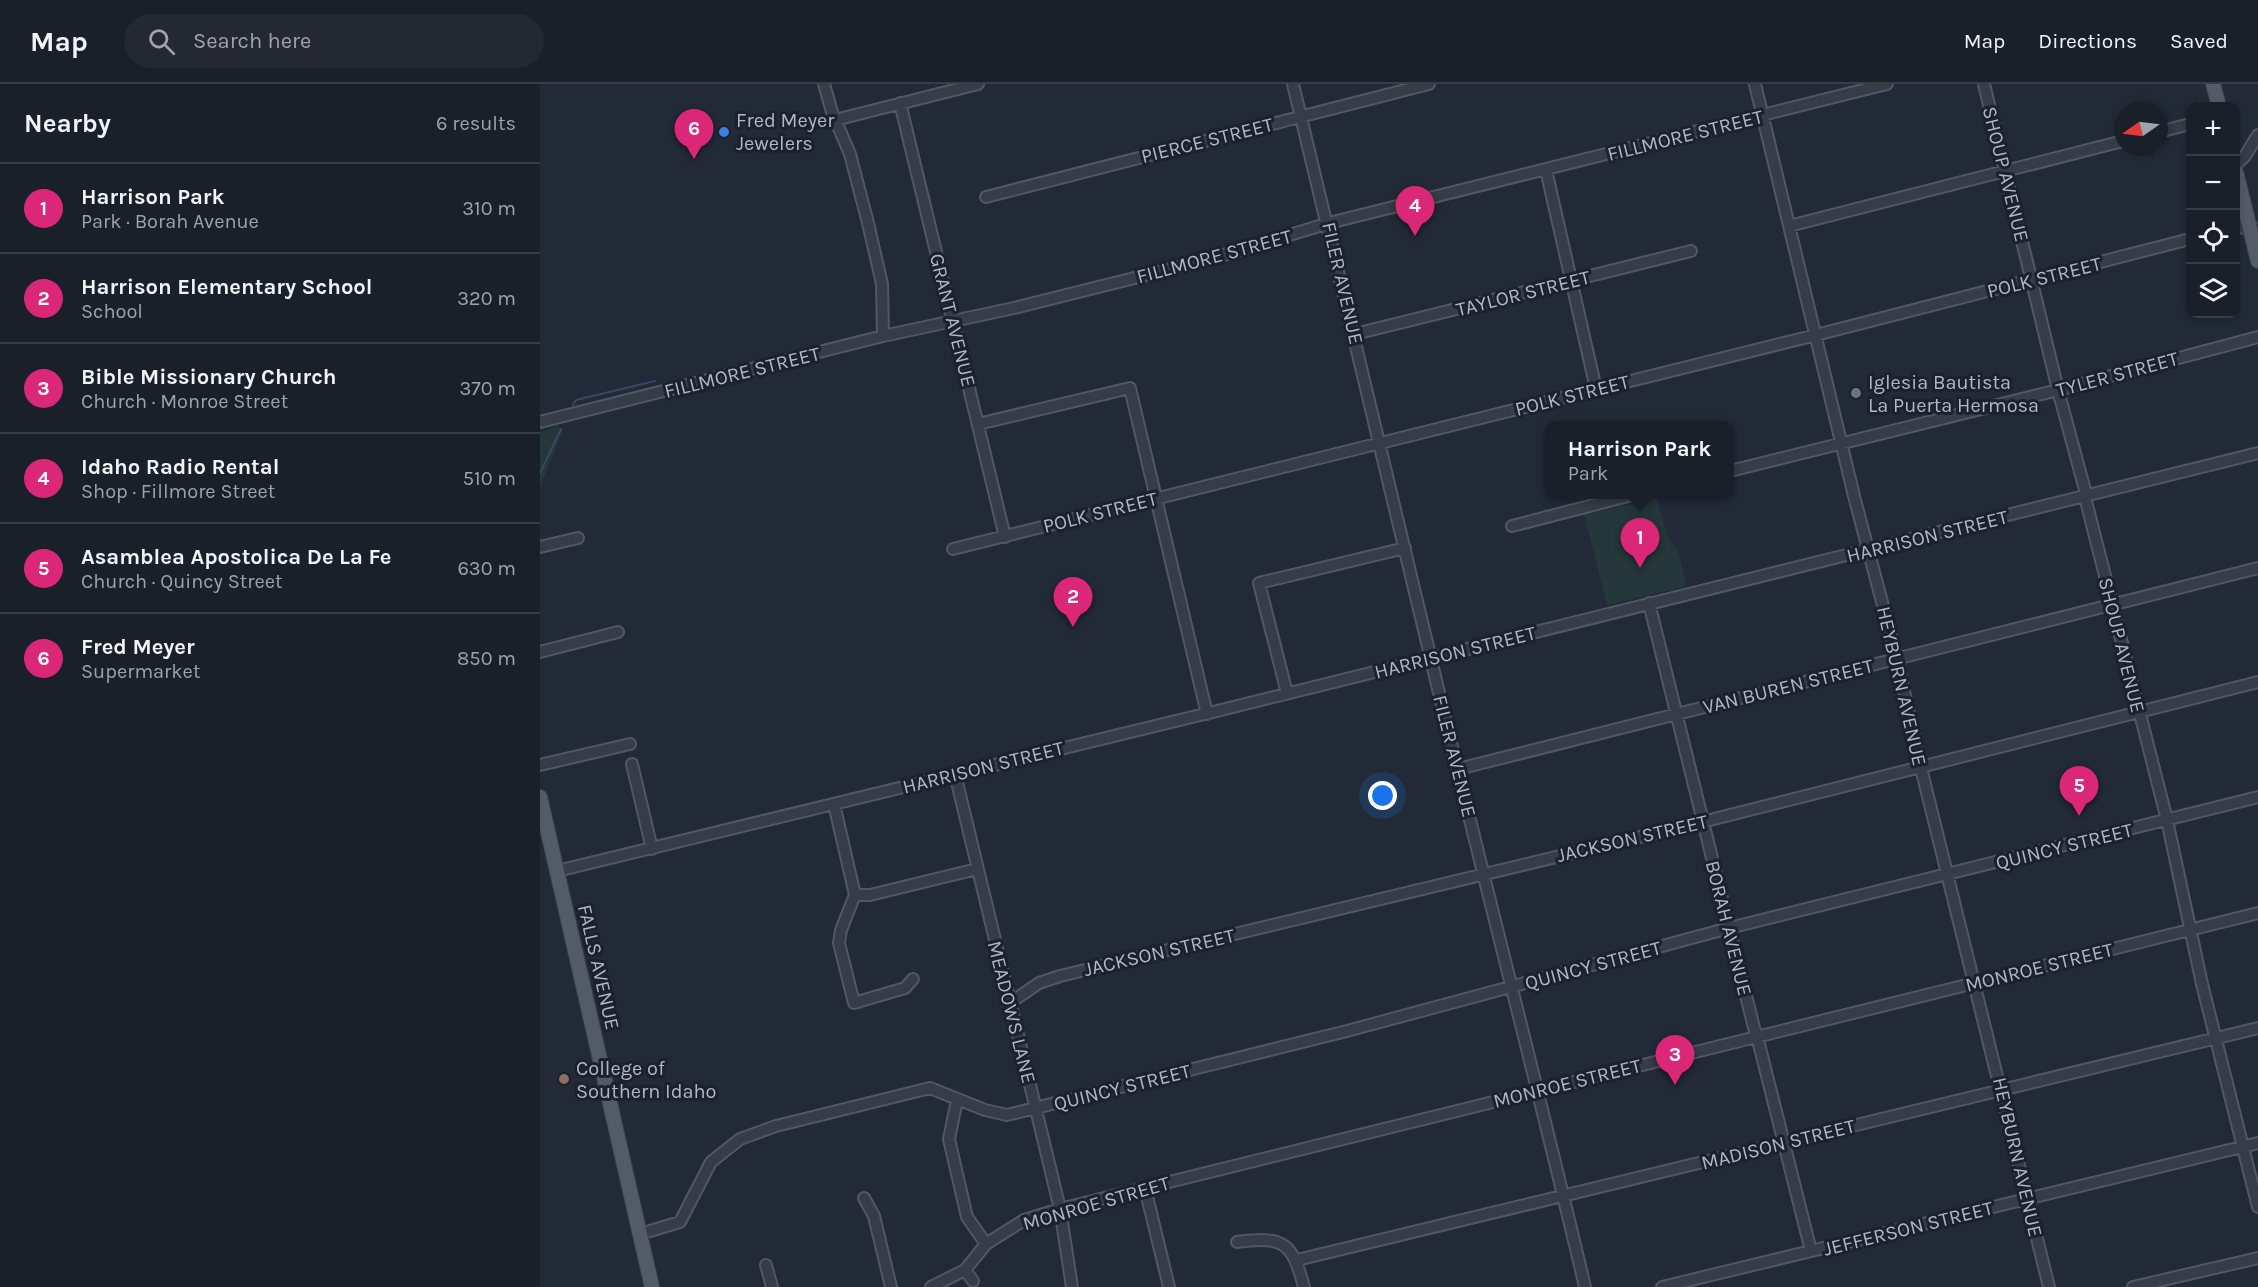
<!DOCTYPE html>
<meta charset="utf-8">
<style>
body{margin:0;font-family:Karla,sans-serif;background:#232832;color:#f1f3f6}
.controls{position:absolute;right:18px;top:18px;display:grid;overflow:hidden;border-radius:12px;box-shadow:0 3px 9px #0003}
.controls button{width:54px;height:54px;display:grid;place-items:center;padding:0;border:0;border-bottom:2px solid #383e47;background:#1a202a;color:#f1f3f6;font:30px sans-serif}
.compass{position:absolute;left:1574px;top:18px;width:54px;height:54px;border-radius:50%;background:#1a202a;box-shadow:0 3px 9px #0003;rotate:256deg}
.you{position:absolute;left:843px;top:712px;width:21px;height:21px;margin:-15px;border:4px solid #fff;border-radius:50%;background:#1a73e8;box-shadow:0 0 0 9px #1a73e833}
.badge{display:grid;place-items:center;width:39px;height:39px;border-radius:50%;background:#db2777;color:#fff;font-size:20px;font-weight:700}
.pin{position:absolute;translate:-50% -50px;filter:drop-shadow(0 2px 3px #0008)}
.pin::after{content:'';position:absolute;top:32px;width:21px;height:18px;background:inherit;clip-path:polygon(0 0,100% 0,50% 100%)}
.popup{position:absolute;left:1005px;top:337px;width:189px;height:78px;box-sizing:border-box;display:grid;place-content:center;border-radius:12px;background:#1a202a;filter:drop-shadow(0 2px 4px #0005);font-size:20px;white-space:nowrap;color:#9fa3a8}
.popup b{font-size:22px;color:#f1f3f6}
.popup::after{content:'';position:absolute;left:50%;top:100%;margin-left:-12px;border:12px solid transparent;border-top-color:#1a202a}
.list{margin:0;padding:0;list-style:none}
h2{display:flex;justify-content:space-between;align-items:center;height:78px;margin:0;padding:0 24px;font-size:26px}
h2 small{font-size:20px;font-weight:400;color:#9fa3a8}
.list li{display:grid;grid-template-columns:39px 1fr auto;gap:18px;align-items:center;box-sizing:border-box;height:90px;padding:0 24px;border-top:2px solid #383e47}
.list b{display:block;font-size:22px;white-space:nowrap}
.list p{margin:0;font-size:20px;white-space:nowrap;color:#9fa3a8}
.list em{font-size:20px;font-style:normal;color:#9fa3a8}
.icon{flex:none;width:33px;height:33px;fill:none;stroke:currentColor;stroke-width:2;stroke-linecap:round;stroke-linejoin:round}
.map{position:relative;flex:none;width:1718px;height:1203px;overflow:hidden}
header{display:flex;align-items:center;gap:36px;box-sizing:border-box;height:84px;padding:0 30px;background:#1a202a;border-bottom:2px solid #383e47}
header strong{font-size:28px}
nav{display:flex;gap:33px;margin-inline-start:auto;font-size:21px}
.search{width:420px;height:54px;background:#232832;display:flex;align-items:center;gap:15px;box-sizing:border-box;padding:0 21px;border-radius:33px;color:#9fa3a8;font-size:22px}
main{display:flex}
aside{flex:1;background:#1a202a}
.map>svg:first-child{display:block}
.green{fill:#25373a}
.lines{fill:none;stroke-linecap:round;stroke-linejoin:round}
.stream{stroke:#394761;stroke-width:2}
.minor-casing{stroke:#515763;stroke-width:14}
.major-casing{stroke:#3f4552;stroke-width:16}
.minor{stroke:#363c48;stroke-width:10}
.major{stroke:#545b68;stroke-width:14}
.shop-dot{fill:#3f7fe0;stroke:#1b212d;stroke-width:2}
.worship-dot{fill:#6b7280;stroke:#1b212d;stroke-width:2}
.education-dot{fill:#8d6e63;stroke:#1b212d;stroke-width:2}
.labels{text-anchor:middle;stroke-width:6;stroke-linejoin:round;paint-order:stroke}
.poi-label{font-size:20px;fill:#b1b7c5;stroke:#1b212d;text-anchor:start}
.street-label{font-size:20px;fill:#b1b7c5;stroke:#1b212d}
</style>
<header>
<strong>Map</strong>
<div class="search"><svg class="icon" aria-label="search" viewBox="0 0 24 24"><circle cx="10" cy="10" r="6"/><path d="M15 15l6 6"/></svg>Search here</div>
<nav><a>Map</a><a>Directions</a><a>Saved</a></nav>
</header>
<main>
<aside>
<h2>Nearby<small>6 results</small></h2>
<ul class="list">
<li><span class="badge">1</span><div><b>Harrison Park</b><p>Park · Borah Avenue</p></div><em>310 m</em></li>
<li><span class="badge">2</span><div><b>Harrison Elementary School</b><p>School</p></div><em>320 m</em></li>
<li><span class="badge">3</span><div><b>Bible Missionary Church</b><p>Church · Monroe Street</p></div><em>370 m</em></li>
<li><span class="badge">4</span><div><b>Idaho Radio Rental</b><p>Shop · Fillmore Street</p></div><em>510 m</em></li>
<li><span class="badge">5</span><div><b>Asamblea Apostolica De La Fe</b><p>Church · Quincy Street</p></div><em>630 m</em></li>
<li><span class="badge">6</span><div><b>Fred Meyer</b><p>Supermarket</p></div><em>850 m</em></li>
</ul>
</aside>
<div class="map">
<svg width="1718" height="1203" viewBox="0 0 1718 1203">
<rect width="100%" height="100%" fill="#222a38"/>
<!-- green -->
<path class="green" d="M18,342L23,347L0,403V349Z
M1116,414L1129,455L1138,467L1147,502L1067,521L1044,431Z"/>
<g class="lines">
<!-- stream -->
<path class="stream" d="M33,321L36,316L115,297
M0,389L21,345"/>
<!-- minor casing -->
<g class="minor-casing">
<path id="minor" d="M284,0L292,28L310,70L328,139L342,200L343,252
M753,0C804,205 851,411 901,617C948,813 999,1007 1045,1203
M1215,0L1314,412L1357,575L1381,684L1509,1203
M1444,0L1518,306L1545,406V413L1627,736L1662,900L1718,1123
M360,19L465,453
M295,36L438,0
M1619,48L1650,40
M1696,81L1705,72L1718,51
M1006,86L1056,305
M446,113L889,0
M1249,142L1583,57
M1696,143L1718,145
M815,250L1151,167
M0,338L343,252L474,224L671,175L789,139L1347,0
M438,340L590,304L667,630
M1190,387L1518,306L1718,253
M972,442L1096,410
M0,463L38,454
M413,465L1276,251L1650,155
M1109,519L1214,944L1217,952L1271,1167
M0,568L78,548
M747,609L719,499L865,464
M92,680L112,765
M0,681L90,660
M918,685L1718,484
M415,690L520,1125L532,1203
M294,720L315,811L301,846L299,859L314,919L365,904L373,895
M17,787L677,627L1718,369
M315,811H330L437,785
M470,919L499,899L520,892L1162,738L1718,598
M417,1016L409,1055L427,1133L446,1160
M605,1104L629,1203
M324,1114L334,1132L351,1203
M100,1150L140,1138L171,1078L200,1055L236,1042L390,1004L445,1026L467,1031L807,947L1189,844L1718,713
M697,1158C744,1152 752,1158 764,1203
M757,1176L1718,944
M226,1181L232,1203
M425,1186L433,1197
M391,1203L425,1186L446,1160L484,1136L520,1125L1718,829
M1122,1203L1718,1059
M1593,1203L1718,1174"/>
</g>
<!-- major casing -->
<g class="major-casing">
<path id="major" d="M1673,0L1679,22
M1696,88L1718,177
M0,713L112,1203"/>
</g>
<!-- minor -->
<use href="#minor" class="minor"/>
<!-- major -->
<use href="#major" class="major"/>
</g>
<!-- markers -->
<circle class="shop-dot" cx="184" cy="48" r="6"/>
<circle class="worship-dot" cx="1316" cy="309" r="6"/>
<circle class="education-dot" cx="24" cy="995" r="6"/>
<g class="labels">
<!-- poi labels -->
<g class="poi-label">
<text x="196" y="43">Fred Meyer<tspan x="196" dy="23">Jewelers</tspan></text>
<text x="1328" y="305">Iglesia Bautista<tspan x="1328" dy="23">La Puerta Hermosa</tspan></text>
<text x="36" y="991">College of<tspan x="36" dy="23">Southern Idaho</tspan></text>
</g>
<!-- street labels -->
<g class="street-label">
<text transform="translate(1145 51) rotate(-14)" y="7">FILLMORE STREET</text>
<text transform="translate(667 56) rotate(-14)" y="7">PIERCE STREET</text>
<text transform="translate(1466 90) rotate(76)" y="7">SHOUP AVENUE</text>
<text transform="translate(674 172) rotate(-15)" y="7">FILLMORE STREET</text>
<text transform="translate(1504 193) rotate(-14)" y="7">POLK STREET</text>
<text transform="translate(803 199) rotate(77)" y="7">FILER AVENUE</text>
<text transform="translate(983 209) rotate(-14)" y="7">TAYLOR STREET</text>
<text transform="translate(413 236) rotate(76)" y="7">GRANT AVENUE</text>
<text transform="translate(202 288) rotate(-14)" y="7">FILLMORE STREET</text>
<text transform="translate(1577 290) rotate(-15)" y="7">TYLER STREET</text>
<text transform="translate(1032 311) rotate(-14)" y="7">POLK STREET</text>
<text transform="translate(560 428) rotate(-14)" y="7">POLK STREET</text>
<text transform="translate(1387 452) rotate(-14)" y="7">HARRISON STREET</text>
<text transform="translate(1582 561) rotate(76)" y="7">SHOUP AVENUE</text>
<text transform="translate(915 568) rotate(-14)" y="7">HARRISON STREET</text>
<text transform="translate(1248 602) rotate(-14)" y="7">VAN BUREN STREET</text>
<text transform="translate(1362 602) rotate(77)" y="7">HEYBURN AVENUE</text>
<text transform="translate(915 672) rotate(76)" y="7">FILER AVENUE</text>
<text transform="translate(443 683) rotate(-14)" y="7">HARRISON STREET</text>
<text transform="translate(1092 754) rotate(-13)" y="7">JACKSON STREET</text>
<text transform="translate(1524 762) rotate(-14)" y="7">QUINCY STREET</text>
<text transform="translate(1189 844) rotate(76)" y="7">BORAH AVENUE</text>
<text transform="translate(619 868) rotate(-13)" y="7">JACKSON STREET</text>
<text transform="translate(1053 881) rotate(-15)" y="7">QUINCY STREET</text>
<text transform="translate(59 883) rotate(77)" y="7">FALLS AVENUE</text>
<text transform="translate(1499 883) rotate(-14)" y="7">MONROE STREET</text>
<text transform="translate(472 928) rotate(76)" y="7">MEADOWS LANE</text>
<text transform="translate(1027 999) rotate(-14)" y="7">MONROE STREET</text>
<text transform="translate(582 1003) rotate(-14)" y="7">QUINCY STREET</text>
<text transform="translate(1238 1060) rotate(-14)" y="7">MADISON STREET</text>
<text transform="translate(1478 1073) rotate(77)" y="7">HEYBURN AVENUE</text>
<text transform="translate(556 1119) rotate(-16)" y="7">MONROE STREET</text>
<text transform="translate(1368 1144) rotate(-14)" y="7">JEFFERSON STREET</text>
</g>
</g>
</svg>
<div class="controls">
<button>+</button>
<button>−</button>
<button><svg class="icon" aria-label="locate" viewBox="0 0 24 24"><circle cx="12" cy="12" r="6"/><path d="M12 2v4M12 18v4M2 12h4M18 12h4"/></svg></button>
<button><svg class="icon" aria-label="layers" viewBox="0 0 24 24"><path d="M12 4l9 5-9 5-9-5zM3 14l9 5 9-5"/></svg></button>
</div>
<svg class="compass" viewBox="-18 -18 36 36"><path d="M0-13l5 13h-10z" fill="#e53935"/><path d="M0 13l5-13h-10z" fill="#9fa3a8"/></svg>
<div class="you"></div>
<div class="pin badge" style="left:1100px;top:484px">1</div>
<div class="popup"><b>Harrison Park</b>Park</div>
<div class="pin badge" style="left:533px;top:543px">2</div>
<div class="pin badge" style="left:1135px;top:1001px">3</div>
<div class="pin badge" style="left:875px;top:152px">4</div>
<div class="pin badge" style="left:1539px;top:732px">5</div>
<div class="pin badge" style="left:154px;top:75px">6</div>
</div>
</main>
